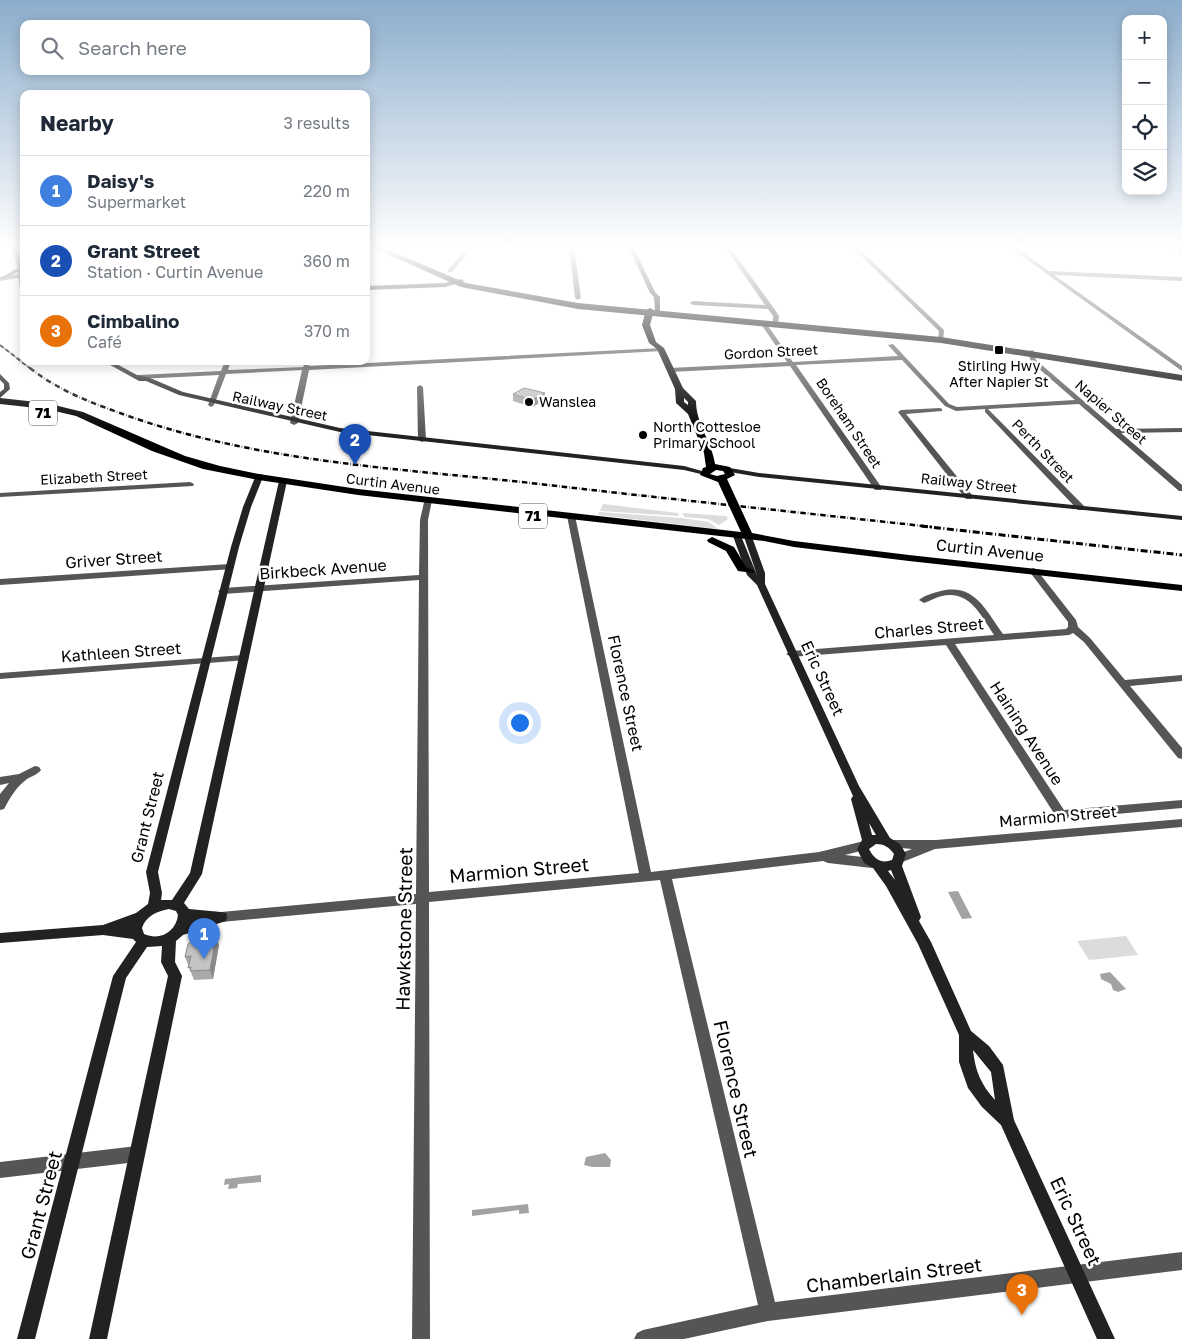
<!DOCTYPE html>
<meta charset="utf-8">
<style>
body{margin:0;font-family:"Golos Text",sans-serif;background:#f6f6f7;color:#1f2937}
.controls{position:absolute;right:15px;top:15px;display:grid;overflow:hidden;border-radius:10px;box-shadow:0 2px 12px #0003}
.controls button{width:45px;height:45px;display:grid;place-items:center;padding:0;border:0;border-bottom:1px solid #e0e1e3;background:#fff;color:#1f2937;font:25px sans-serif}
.you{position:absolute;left:519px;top:722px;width:18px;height:18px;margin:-12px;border:4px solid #fff;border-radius:50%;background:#1a73e8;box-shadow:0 0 0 8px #1a73e833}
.badge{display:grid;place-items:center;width:32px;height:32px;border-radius:50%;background:#000;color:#fff;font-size:16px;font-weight:700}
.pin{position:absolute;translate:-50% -41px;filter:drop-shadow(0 1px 2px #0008)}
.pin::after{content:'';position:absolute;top:26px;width:18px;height:15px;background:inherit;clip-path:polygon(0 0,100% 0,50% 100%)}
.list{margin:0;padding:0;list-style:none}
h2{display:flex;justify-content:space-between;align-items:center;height:65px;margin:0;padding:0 20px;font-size:21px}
h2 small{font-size:16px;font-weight:400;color:#747a83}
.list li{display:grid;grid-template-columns:32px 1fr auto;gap:15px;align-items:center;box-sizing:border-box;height:70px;padding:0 20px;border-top:1px solid #e0e1e3}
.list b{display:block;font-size:19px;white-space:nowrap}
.list p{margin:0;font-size:16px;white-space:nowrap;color:#747a83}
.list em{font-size:16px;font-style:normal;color:#747a83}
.icon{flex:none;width:28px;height:28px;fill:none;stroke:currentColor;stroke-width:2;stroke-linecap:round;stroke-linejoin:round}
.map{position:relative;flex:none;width:1182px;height:1339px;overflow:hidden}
.search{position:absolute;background:#fff;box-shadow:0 2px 12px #0003;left:20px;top:20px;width:350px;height:55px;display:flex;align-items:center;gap:12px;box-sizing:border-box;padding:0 18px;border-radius:10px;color:#747a83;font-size:19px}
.panel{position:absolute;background:#fff;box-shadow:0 2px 12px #0003;left:20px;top:90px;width:350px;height:275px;border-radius:10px}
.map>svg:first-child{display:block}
.green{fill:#dcdcdc}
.water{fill:#a3a3a3}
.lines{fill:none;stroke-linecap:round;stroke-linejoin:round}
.street{fill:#555;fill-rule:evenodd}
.secondary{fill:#222;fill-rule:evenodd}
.primary{fill:#000;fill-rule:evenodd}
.highway{fill:#000;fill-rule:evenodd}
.rail-far2{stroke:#000;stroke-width:2;stroke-dasharray:4.5 1 0.5 1;stroke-linecap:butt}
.rail-far1{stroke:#000;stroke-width:2.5;stroke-dasharray:5.5 2 0.5 2;stroke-linecap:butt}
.rail{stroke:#000;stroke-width:3;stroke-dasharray:7 2.5 1 2.5;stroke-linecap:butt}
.wall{fill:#a9a9a9}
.shaded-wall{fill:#898989}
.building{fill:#c4c4c4;stroke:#898989}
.poi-dot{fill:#000;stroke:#fff;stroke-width:2}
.labels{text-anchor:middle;stroke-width:5;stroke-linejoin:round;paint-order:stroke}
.far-street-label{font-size:14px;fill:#000;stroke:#fff}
.far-poi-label{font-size:14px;fill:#000;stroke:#fff;text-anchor:start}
.shield{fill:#fff;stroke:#4c4c4c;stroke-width:1}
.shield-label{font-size:15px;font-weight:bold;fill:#000}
.street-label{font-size:16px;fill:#000;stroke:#fff}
.near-street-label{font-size:19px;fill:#000;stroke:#fff}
</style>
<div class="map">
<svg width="1182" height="1339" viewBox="0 0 1182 1339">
<rect width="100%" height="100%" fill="#fff"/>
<!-- green -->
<path class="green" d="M603,504L678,513L679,516L600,511Z
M599,512L681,518L709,522L718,529L598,515Z
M682,513L726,516L728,519L719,525L708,519L685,517Z
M1126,936L1138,955L1089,960L1077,941Z"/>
<!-- water -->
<path class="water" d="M958,891L972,918L962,919L948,892Z
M1110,972L1126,989L1118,992L1113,990L1111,984L1101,979L1100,974Z
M605,1153L611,1160L610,1167H592L584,1165L586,1157Z
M261,1175V1182L238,1184L237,1188L228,1189L229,1184L224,1185L225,1179Z
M528,1204L529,1213L519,1214V1210L472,1216V1210Z"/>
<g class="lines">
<!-- street -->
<path class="street" d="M24,246V249H15L13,248Z
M468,246H556L472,248L452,272H448V270Z
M569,246H574L581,298L578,300L575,298Z
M724,246H729L773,307L779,316L778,326L773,325V316L768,309L693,305L690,303L693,301L765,305Z
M851,246H856L944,330L943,341L938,340L939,331Z
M1008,246H1014L1049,271L1182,277V281L1054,275L1182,366V371Z
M1170,246H1176L1182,250V254Z
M21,274L23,275V277L0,281V277Z
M764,322L766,323L793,362L898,356L888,345L893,344L949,404L957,407L1075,400L1031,362L1028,351L1033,350L1036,360L1116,429L1182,428V432L1121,433L1182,485V491H1179L1079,404L988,409L1084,506V510H1078L985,412V409L956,411L945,406L902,360L796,365L882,488L881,490H875L790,366L670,372L667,370L670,368L787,362L761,324Z
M661,348L664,350L663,351L309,370L298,423L294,425L290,423L302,370L226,374L214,405L211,407L208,405L219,375L138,379L135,377L138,375L221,371L225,361H231L228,370L303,367L306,361L310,363L309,366Z
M420,385L423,387L426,440L422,442L418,440L417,387Z
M940,408L942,409V411L906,414L972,495V499H966L898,412L901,410Z
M190,482L194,484L193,486L0,497V493Z
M425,498H431L432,500L428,520L429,892L639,873L567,516L571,514L575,516L651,872L819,852L864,841L868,843L870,846L868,849L845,855L872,858L876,860L878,863L876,866L872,868L828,863L823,861L672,879L775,1302L1182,1252V1270L768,1321L684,1339H634L637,1333L643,1330L758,1305L660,880L429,902L430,1339H412L416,904L221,922L216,921L215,917L216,913L221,912L416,894L419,580L223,594L218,591L223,588L419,575L420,520Z
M230,564L234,567L233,569L0,585V579Z
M1033,568L1036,569L1076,620L1078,627L1090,638L1125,680L1182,675V681L1130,686L1182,748V759L1178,758L1084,642L1073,633L1069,635L955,644L1064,810L1182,800V808L1061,819L1057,818L946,645L791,657L786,654L791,651L994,635C981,616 970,590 942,596C936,597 930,601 924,603L919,600C925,595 933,593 941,591C975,583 986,611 1003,634L1066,629L1068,627V622L1029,571Z
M244,655L247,656L249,658L247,660L0,679V673Z
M35,766L39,767L41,770C37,775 32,776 27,779C16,787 10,798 4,809L0,810V794L9,783L0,785V777L19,774Z
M1182,819V827L935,849L900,863L896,861L894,858L896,855L912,849L889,847L887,844L889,841L893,840H936Z
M137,1146L143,1149L145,1154L143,1159L137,1162L0,1178V1162Z"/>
<!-- secondary -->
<path class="secondary" d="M12,246H17L23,262L24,300L21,298L18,272L5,279L0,278L18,268Z
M628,246H633L655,292L660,297V312L655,311L654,297L650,293Z
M461,279L464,281L463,282L445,287L366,290V286L445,283Z
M24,301V313L21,311V303Z
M103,361H111L137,375L150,378L183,392L340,428L684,466L709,473L705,475L684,470L340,432L179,395L146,381H139Z
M0,374L9,383L10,389L0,398V392L4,389V384L0,380Z
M724,467L759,473L1182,516V520L759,477L724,471Z
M256,475H262L263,477L251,507L239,547L158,872L162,893L161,900H172L190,873L279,481L283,479H286L287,481L202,874L184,903L189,909L221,912L226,913L227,917L226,921L183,935L176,941L175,962L182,976L107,1339H89L168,976L161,962L162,946L147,947L126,978L35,1339H17L113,976L136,942L133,939L103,935L0,943V933L103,925L136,913L148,904L150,893L146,872L231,547L243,507ZM169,909L176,911L178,915C176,932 160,941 144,934L142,928C146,916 157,911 169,909Z
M737,533L741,536L757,575L744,537L748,534L752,537L765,573V584L859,786L890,838L900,844L906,854L902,866L921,917L919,921L931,942L971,1031L989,1046L1003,1065L1014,1120L1115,1339H1097L1001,1125L982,1107L968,1088L959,1062V1035L918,944L886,886L873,868L864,863L857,849L862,840L851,799L853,796L757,585L747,575L733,536ZM869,823L876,835H872ZM876,844C884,844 889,847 894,854L892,860C881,864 874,859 869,849ZM891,870L895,880L888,871ZM973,1050L991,1072L995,1100C981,1085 975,1070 973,1050Z"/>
<!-- primary -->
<path class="primary" d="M650,308L654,310L650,325L656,342L664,348L683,388L696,401C696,424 712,442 715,464L730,467L735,475L727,479L752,533L794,541L909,555L1182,585V591L909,561L794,547L764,541L358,495L259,480L254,477L259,474L358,489L741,532L718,482L700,475L703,468L706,467L704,453L688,414L676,403L675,389L657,349L649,343L642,325L646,310ZM684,398L688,402V405L684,402ZM716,470L723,471L725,474L717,476L710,474Z
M712,537L734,547L746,567L755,571L753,573L738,571L726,551L708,542L707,540Z"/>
<!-- highway -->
<path class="highway" d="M369,246H379L466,283L578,303L941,337L1182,375V381L941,343L578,309L461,287Z
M0,398L46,403L83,412L185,456L220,466L263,475L265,477L259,480L203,469L152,451L76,416L46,409L0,404Z"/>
<!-- rail-far2 -->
<path class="rail-far2" d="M0,345L31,369"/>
<!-- rail-far1 -->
<path class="rail-far1" d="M30,368C56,389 89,402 120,413C248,460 388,468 522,482C659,498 796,512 932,527"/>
<!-- rail -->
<path class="rail" d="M921,526L1182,555"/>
</g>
<!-- wall -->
<path class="wall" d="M513,394L545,400L532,407L513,401Z
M219,945L213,979L194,980L185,957Z"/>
<!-- shaded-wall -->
<path class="shaded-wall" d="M545,393V400L532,407L531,400Z
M216,936L219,945L213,979L210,970Z"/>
<!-- building -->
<path class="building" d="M524,388L545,393L531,400L513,394Z
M216,936L210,970L190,971L191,967L188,968L191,956L185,957L188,944L196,938Z"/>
<!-- sky -->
<linearGradient id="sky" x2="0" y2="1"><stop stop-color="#8cadcc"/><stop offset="0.57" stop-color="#fff"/><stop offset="1" stop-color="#fff" stop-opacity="0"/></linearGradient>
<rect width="1182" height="434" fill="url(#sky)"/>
<!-- markers -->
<g class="poi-dot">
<rect x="994" y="345" width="10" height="10" rx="2.5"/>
<circle cx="529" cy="402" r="5"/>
<circle cx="643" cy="435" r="5"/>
</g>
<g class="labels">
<!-- far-street labels -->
<g class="far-street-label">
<text transform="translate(771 352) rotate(-3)" y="5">Gordon Street</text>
<text transform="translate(280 406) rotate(12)" y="5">Railway Street</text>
<text transform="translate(1111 412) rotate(41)" y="5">Napier Street</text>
<text transform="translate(849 423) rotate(56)" y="5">Boreham Street</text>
<text transform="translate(1043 451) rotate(46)" y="5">Perth Street</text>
<text transform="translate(94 477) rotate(-3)" y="5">Elizabeth Street</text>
<text transform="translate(969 483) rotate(6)" y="5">Railway Street</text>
<text transform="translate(393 484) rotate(7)" y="5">Curtin Avenue</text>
</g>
<!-- far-poi labels -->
<g class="far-poi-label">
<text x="999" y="371" text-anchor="middle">Stirling Hwy<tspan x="999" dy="16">After Napier St</tspan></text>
<text x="539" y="407">Wanslea</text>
<text x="653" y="432">North Cottesloe<tspan x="653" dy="16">Primary School</tspan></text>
</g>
<!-- shield labels -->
<g class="shield">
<rect x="29" y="400.5" width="28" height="25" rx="4"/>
<rect x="519" y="503.5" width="28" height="25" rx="4"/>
</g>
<g class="shield-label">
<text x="43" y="418">71</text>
<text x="533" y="521">71</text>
</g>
<!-- street labels -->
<g class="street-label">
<text transform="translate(990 550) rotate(6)" y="6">Curtin Avenue</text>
<text transform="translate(114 559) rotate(-4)" y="6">Griver Street</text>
<text transform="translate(323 569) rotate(-4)" y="6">Birkbeck Avenue</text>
<text transform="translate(929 628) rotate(-5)" y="6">Charles Street</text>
<text transform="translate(121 652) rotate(-4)" y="6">Kathleen Street</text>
<text transform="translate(823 678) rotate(65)" y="6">Eric Street</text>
<text transform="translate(626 693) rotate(78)" y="6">Florence Street</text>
<text transform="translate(1027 733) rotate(57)" y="6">Haining Avenue</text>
<text transform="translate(1058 816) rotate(-5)" y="6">Marmion Street</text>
<text transform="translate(147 817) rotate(-76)" y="6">Grant Street</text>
</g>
<!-- near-street labels -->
<g class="near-street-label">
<text transform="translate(519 870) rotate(-5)" y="7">Marmion Street</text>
<text transform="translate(404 929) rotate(-89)" y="7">Hawkstone Street</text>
<text transform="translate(736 1089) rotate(77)" y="7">Florence Street</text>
<text transform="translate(41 1205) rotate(-75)" y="7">Grant Street</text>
<text transform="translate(1076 1221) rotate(65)" y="7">Eric Street</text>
<text transform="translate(894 1275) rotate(-7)" y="7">Chamberlain Street</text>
</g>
</g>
</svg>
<div class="controls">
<button>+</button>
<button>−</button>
<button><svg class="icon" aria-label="locate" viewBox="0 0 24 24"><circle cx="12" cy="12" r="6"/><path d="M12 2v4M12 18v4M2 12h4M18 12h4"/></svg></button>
<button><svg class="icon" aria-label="layers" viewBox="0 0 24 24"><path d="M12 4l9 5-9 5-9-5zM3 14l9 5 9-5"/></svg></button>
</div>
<div class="you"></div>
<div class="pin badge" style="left:204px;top:959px;background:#3f7fe0">1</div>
<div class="pin badge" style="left:355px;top:465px;background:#1a4fb4">2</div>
<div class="pin badge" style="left:1022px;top:1315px;background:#e8710a">3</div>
<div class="search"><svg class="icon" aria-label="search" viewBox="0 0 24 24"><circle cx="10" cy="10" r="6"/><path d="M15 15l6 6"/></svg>Search here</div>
<section class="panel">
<h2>Nearby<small>3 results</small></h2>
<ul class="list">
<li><span class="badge" style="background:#3f7fe0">1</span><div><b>Daisy's</b><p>Supermarket</p></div><em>220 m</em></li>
<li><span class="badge" style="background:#1a4fb4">2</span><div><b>Grant Street</b><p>Station · Curtin Avenue</p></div><em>360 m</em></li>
<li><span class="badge" style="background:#e8710a">3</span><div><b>Cimbalino</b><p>Café</p></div><em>370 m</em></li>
</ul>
</section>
</div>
